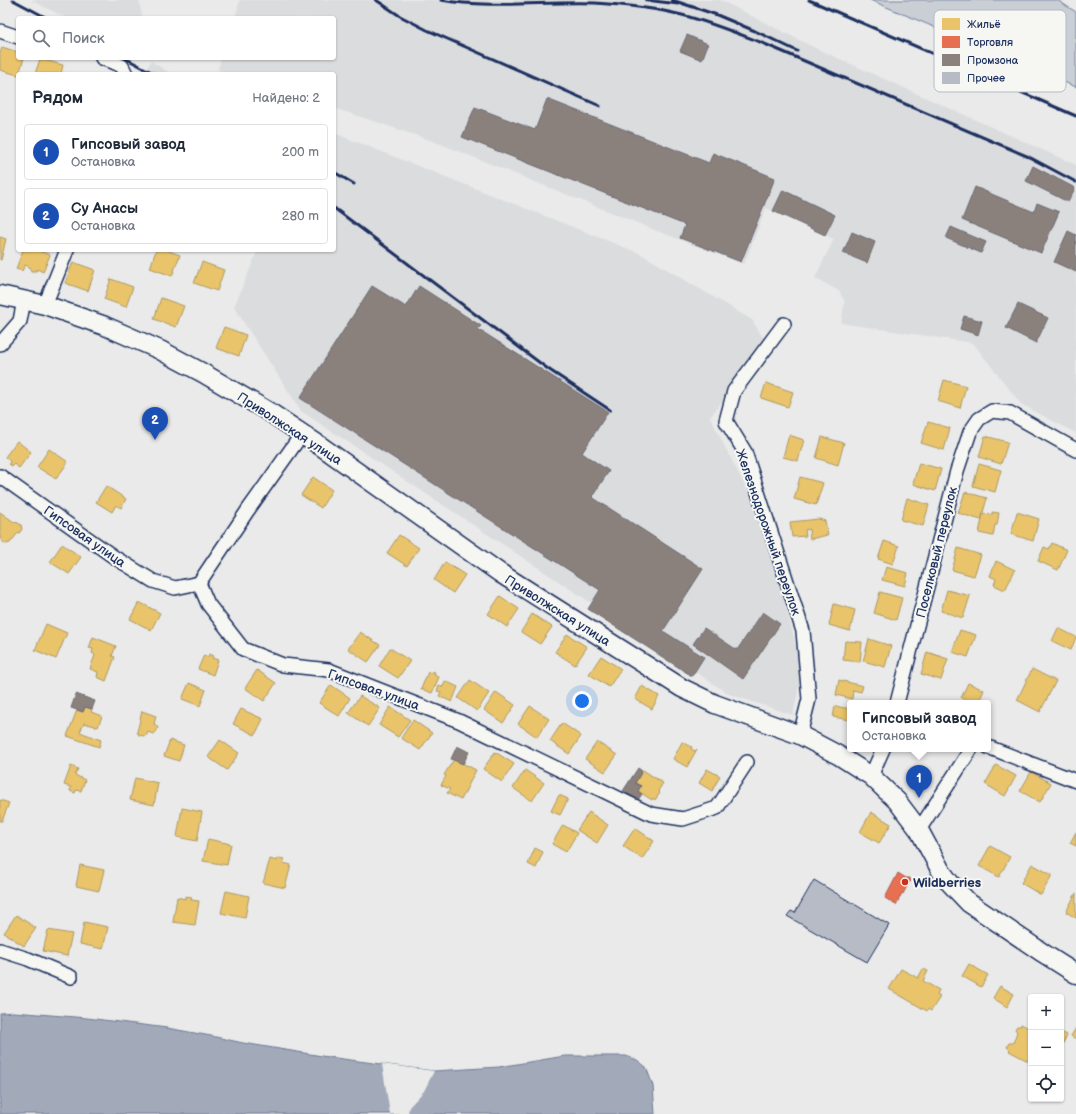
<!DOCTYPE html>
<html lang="ru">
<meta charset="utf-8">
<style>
body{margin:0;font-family:"Balsamiq Sans",sans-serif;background:#f2f2f3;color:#1f2937}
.controls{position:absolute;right:12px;bottom:12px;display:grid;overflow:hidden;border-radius:4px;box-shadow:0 1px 3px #0004}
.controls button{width:36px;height:36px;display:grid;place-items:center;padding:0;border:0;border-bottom:1px solid #e0e1e3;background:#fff;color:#1f2937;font:20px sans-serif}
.you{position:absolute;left:582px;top:701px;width:14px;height:14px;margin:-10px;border:3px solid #fff;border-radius:50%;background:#1a73e8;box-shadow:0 0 0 6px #1a73e833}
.badge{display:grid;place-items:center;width:26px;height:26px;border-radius:50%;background:#c8321e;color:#fff;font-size:13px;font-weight:700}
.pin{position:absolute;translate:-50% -33px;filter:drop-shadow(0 1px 2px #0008)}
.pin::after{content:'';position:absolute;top:21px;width:14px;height:12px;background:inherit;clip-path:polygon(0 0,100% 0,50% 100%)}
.popup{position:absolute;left:847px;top:700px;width:144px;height:52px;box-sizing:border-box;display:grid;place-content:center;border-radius:4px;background:#fff;filter:drop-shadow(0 1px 3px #0005);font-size:13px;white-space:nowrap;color:#747a83}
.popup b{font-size:15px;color:#1f2937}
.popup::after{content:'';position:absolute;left:50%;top:100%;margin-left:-8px;border:8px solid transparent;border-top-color:#fff}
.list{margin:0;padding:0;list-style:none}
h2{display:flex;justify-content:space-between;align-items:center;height:52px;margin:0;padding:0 16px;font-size:17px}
h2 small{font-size:13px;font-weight:400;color:#747a83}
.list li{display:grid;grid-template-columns:26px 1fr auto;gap:12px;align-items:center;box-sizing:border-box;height:56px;margin:0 8px 8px;padding:0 8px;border:1px solid #e0e1e3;border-radius:4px}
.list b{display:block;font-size:15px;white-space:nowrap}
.list p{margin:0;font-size:13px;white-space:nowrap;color:#747a83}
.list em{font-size:13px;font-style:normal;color:#747a83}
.icon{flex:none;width:22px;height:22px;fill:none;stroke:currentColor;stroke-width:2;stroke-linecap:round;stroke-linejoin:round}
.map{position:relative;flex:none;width:1076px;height:1114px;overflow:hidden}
.search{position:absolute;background:#fff;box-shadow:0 1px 3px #0004;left:16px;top:16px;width:320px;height:44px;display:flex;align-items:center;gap:10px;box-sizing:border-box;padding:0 14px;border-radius:4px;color:#747a83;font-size:15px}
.panel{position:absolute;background:#fff;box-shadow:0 1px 3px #0004;left:16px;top:72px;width:320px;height:180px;border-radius:4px}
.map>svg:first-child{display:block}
.built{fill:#dadcde}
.green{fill:#caced5;stroke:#727e9a}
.water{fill:#a2aaba;stroke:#6c7995}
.pier{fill:#e9eae9}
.homes{fill:#e9c46a;stroke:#ab9766}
.shops{fill:#e76f51;stroke:#aa5c55}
.industry{fill:#8a817c;stroke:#696873}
.building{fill:#b6bbc6;stroke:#1b2f5e}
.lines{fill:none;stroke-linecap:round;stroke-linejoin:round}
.minor-casing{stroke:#1b2f5e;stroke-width:16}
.secondary-casing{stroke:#1b2f5e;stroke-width:21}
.minor{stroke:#f6f6f2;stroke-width:13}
.secondary{stroke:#f6f6f2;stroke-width:18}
.rail{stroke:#1b2f5e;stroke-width:3}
.poi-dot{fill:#c8321e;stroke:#f6f6f2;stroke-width:1.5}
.labels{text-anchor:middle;stroke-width:4;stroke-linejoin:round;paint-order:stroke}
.street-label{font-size:13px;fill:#1b2f5e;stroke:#f6f6f2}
.poi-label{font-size:13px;font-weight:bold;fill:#1b2f5e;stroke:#f6f6f2;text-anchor:start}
.key{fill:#f6f6f2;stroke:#b4bac6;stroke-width:1}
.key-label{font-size:11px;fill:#1b2f5e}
</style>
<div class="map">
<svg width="1076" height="1114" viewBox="0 0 1076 1114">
<rect width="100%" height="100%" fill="#e9eae9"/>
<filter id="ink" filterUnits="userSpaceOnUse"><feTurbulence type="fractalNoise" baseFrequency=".025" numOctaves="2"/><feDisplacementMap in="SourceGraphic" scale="8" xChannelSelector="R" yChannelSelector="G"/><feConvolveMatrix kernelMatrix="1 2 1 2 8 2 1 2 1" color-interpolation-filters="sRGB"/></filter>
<g filter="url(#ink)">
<!-- built -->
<path class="built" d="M31,0H139L142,17V18H66Z
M240,0H720L815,48L1076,165V433L1021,404L973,343L841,323L845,302L839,291L815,278L834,239L773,211L766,208L744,264L660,232L433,141L334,108V74H231L218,70L221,58H334V18H235Z
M151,61L171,74H144Z
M334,133L641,254L752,320L767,344L710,417L752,500L781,584L802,672L793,715L729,694L301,411L234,307L258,250H334Z"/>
<!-- green -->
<path class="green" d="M870,0H1057L1076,12V87Z"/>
<!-- water -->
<path class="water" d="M14,1012L87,1018L167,1028L211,1036L243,1043L328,1057L434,1071L499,1067L565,1056H626L637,1060L646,1067L653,1086L655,1114H0V1013Z"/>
<!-- pier -->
<path class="pier" d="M382,1064L434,1071L424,1091L409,1107L408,1114H390Z"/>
<!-- homes -->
<path class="homes" d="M2,47L18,52V58H24L19,74L18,75L0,70V54Z
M40,59L63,65L61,74H35Z
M0,237L6,239L1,260H0Z
M23,250H37L50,255L43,272L37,269L36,271H31L30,267L25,265L22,271L16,269Z
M156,250H166L180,255L172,276L150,268Z
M73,262L95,270L88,291L65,283Z
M202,262L224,270L217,291L194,283Z
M111,279L133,287L126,307L104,299Z
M161,298L184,306L176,327L154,319Z
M224,327L246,335L239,356L216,348Z
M944,380L966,386L960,408L938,401Z
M766,383L793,392L788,407L761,398Z
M928,422L950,428L944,450L921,443Z
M789,435L804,440L798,461L783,457Z
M985,436L1008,442L1001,464L979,457Z
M822,437L844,443L838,465L816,458Z
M17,441L31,452L19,468L14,464L12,466L9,464L10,461L5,457Z
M49,449L68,462L56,479L37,467Z
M919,463L941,469L935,491L913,484Z
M979,464L1001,470L995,492L973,486Z
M313,477L332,490L321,508L301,495Z
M800,477L823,483L816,505L794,499Z
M106,486L126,499L121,508L116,505L112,512L96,502Z
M965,492L987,498L981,520L958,513Z
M907,498L929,505L923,526L901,520Z
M0,512L14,522L18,523L21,525L22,529L20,532L17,534L10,543L6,544L1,540L0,536Z
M992,512L999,513L997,525H995L993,536L979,533L983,514L992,515Z
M1017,512L1039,519L1033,541L1011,534Z
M819,519L825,521L828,535L810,539L809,529L805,530L806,536L792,537L790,522Z
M399,535L419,548L407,566L387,553Z
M884,541L899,546L893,564L878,559Z
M1052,543L1067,550L1058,570L1038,561L1044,547L1049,549Z
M62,544L81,557L69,574L50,562Z
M958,548L981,555L974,576L952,570Z
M996,561L1015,570L1005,590L994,585L996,579L990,576Z
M445,562L465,575L453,593L434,580Z
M886,567L908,573L905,586L882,580Z
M947,590L970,596L963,618L941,611Z
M880,592L902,598L896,620L874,613Z
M500,596L519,609L507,627L488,614Z
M139,602L160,613L151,630L130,619Z
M834,604L855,610L850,631L829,625Z
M532,614L552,627L540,644L521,632Z
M46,624L67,633L56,659L35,650Z
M1058,628L1076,637L1071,650L1052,641Z
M960,630L976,635L968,657L952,652Z
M360,632L380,645L368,662L348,649Z
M567,634L587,647L575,665L555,652Z
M93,637L116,646L112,656L115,657L106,681L97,677L98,672L90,669L95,655L92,653L93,649L89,648Z
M869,639L891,646L885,667L863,661Z
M845,641L862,642L860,662L843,660Z
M390,648L410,661L398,678L379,666Z
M927,652L948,659L941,680L921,674Z
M209,654L213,656L212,658L218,660L213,675L198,669L204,655L208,657Z
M601,656L621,669L609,687L589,674Z
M1032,669L1056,681L1040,712L1017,700Z
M257,670L276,683L264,701L245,688Z
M432,671L435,672L434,675L439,677L432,693L421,689L428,672L431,673Z
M470,680L489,693L477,711L458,698Z
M839,680L863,686L861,692L853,690L852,699L836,695Z
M445,681L458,687L452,702L439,696L441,692L437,691L439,685L443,687Z
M189,683L206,690L200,706L182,699Z
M968,683L984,690L981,697L982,700L980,703H973L961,698Z
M331,685L350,698L339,716L319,703Z
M642,686L659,696L652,709L635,699Z
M496,692L515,705L503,723L484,710Z
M360,696L380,708L368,726L348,713Z
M530,706L549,719L537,737L518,724Z
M835,706L850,709V720L833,717Z
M85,707L92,709L91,712L102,716L98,727L84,723L80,732L101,740L99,747L67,736L77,710L83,712Z
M390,707L410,720L398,737L379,725Z
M241,709L263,719L255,735L233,724Z
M142,711L156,716L154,724L156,725L158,728L156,732L154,734L147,732V735L144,736L139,735L137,732Z
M413,720L432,733L420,750L401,738Z
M562,723L581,736L569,754L550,741Z
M170,740L184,745L179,761L164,756Z
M220,740L239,753L227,770L208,757Z
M597,742L617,755L605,772L585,759Z
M682,742L692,747L691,749L695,751L697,749L687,767L673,759Z
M495,752L514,764L502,782L483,769Z
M454,759L476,770L461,800L447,793L450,789L441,785L446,776L444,775Z
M996,765L1016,776L1005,796L985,784Z
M71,766L78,769L75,775L85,780L81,791L76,790L75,793L70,791L71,787L64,785Z
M707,769L720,776L712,791L699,783Z
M525,770L544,783L532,801L513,788Z
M643,770L663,783L658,791L660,793L655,800L653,798L652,800L638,791L641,786L635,783Z
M1031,772L1051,783L1040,802L1020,791Z
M135,778L158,783L154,805L130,800Z
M559,795L568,799L560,815L551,811Z
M0,800L9,803L2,821H0Z
M182,808L202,812L197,841L177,837Z
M589,812L608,825L597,843L577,830Z
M871,812L891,824L879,843L860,832Z
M563,825L577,833L566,852L552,844Z
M635,828L654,841L642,859L623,846Z
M1076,832V846L1070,843Z
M208,839L231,844L227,865L203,861Z
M990,846L1010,857L999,877L979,866Z
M535,848L543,852L536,868L528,864Z
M278,858L284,859L283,863L291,865L285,888L263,883L270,859L277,861Z
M1032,864L1052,875L1041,895L1021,883Z
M80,865L104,870L99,891L76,886Z
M226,891L249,896L245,918L221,913Z
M1076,893V918L1066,912Z
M185,896L192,897L191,900L199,901L195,925L173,922L177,897L185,899Z
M16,915L36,928L24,946L4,933Z
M84,922L108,927L103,949L80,944Z
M48,930L72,934L67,956L43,951Z
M969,964L988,975L981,987L962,976Z
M901,969L918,978L923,969L928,971L923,981L939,990L937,995L940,997L931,1011L928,1009L927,1011L889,989Z
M1000,986L1014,994L1007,1007L993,998Z
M1021,1024L1031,1029V1055L1028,1061L1009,1051L1010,1050L1007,1047L1009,1043H1013L1017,1032L1015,1029L1017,1026H1021Z
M1076,1028V1039L1071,1036Z
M1061,1032L1067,1035L1061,1048Z"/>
<!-- shops -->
<path class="shops" d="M898,873L906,878H910L911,881L908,884L903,894L902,893L896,905L885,898Z"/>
<!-- industry -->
<path class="industry" d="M687,35L708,44L702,60L680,51Z
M547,99L709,163L713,153L775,178L741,262L680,238L685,225L462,137L475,107L535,130Z
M1033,166L1075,188L1068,202L1026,181Z
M975,187L1034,212L1037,203L1059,212L1041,253L962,220Z
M783,190L835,215L825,235L773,211Z
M951,227L986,242L981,253L946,238Z
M1068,231L1076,235V272L1054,262Z
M852,232L875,242L867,263L843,253Z
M372,286L406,307L419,286L481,326L478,329L608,412L582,453L609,471L592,497L703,569L663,631L704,657L692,676L588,609L600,590L300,398Z
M1018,304L1048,318L1036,343L1006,328Z
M964,316L982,321L978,335L960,329Z
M763,612L780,624L743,679L693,644L704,628L737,650Z
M76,694L95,701L92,709L85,707L83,712L71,708Z
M457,746L469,752L463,764L451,759Z
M638,768L642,771L635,783L641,786L638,791L642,794L638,800L623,791Z"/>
<!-- building -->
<path class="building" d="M814,880L889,925L867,962L787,916L791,911L795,913Z"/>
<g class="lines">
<!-- minor casing -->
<g class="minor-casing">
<path id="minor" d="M0,31L18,37
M102,58L122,66L126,74
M45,305L67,250
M784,324L734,391L726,421L745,452L803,631L809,699L800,735
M0,344L20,321L24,300
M0,476L114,557L153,581L175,588L199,583L208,604L243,649L283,665L329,670L459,721L651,814L683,819L717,808L747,762
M199,583L248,510L302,434
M897,703L957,471L970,432L979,419L992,411L1010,413L1076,450
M988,747L1076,781
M871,776L883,749
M919,830L971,749
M0,950L28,959L71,977"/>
</g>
<!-- secondary casing -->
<g class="secondary-casing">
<path id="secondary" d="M0,295L45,305L105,326L160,350L203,373L271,413L322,447L500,573L682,688L715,704L800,735L838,755L871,776L897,801L919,830L941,871L950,883L969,903L1043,953L1076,974"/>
</g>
<!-- minor -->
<use href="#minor" class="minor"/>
<!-- secondary -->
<use href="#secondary" class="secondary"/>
<!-- rail -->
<path class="rail" d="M13,0L47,18
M376,0L400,16L427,30L600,106
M441,0C492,9 544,1 595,3C625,5 654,8 682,15C709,22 734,32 760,42L1029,157L1076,182
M646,0L678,4
M672,0L717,15L755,31L797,51
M809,0L1076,116
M125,58L155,74
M334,172L354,184
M334,208L548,369L610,410"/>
</g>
</g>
<!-- markers -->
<circle class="poi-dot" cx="905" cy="882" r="4"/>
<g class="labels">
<!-- street labels -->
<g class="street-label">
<text transform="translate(290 428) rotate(33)" y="5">Приволжская улица</text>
<text transform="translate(769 532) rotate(71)" y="5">Железнодорожный переулок</text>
<text transform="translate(85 536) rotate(35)" y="5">Гипсовая улица</text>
<text transform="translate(936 552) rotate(-76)" y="5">Поселковый переулок</text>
<text transform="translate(558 610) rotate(32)" y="5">Приволжская улица</text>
<text transform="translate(374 689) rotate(20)" y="5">Гипсовая улица</text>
</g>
<!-- poi labels -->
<g class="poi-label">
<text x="913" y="887">Wildberries</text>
</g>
</g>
<!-- legend -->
<rect x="934" y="10" width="132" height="82" rx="6" class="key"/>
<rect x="942" y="18" width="18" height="12" fill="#e9c46a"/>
<rect x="942" y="36" width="18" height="12" fill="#e76f51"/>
<rect x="942" y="54" width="18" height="12" fill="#8a817c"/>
<rect x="942" y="72" width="18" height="12" fill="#b6bbc6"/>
<g class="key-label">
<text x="967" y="28">Жильё</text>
<text x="967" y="46">Торговля</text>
<text x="967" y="64">Промзона</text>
<text x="967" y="82">Прочее</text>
</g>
</svg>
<div class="controls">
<button>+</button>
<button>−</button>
<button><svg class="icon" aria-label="locate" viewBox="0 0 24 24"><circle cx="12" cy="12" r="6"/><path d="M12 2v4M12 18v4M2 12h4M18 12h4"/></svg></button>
</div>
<div class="you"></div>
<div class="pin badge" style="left:919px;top:798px;background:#1a4fb4">1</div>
<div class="popup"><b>Гипсовый завод</b>Остановка</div>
<div class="pin badge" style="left:155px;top:440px;background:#1a4fb4">2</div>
<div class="search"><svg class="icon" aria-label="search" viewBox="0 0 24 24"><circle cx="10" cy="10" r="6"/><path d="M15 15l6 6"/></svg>Поиск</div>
<section class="panel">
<h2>Рядом<small>Найдено: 2</small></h2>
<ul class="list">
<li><span class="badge" style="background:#1a4fb4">1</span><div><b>Гипсовый завод</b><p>Остановка</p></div><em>200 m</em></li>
<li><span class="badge" style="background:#1a4fb4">2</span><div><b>Су Анасы</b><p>Остановка</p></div><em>280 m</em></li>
</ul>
</section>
</div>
